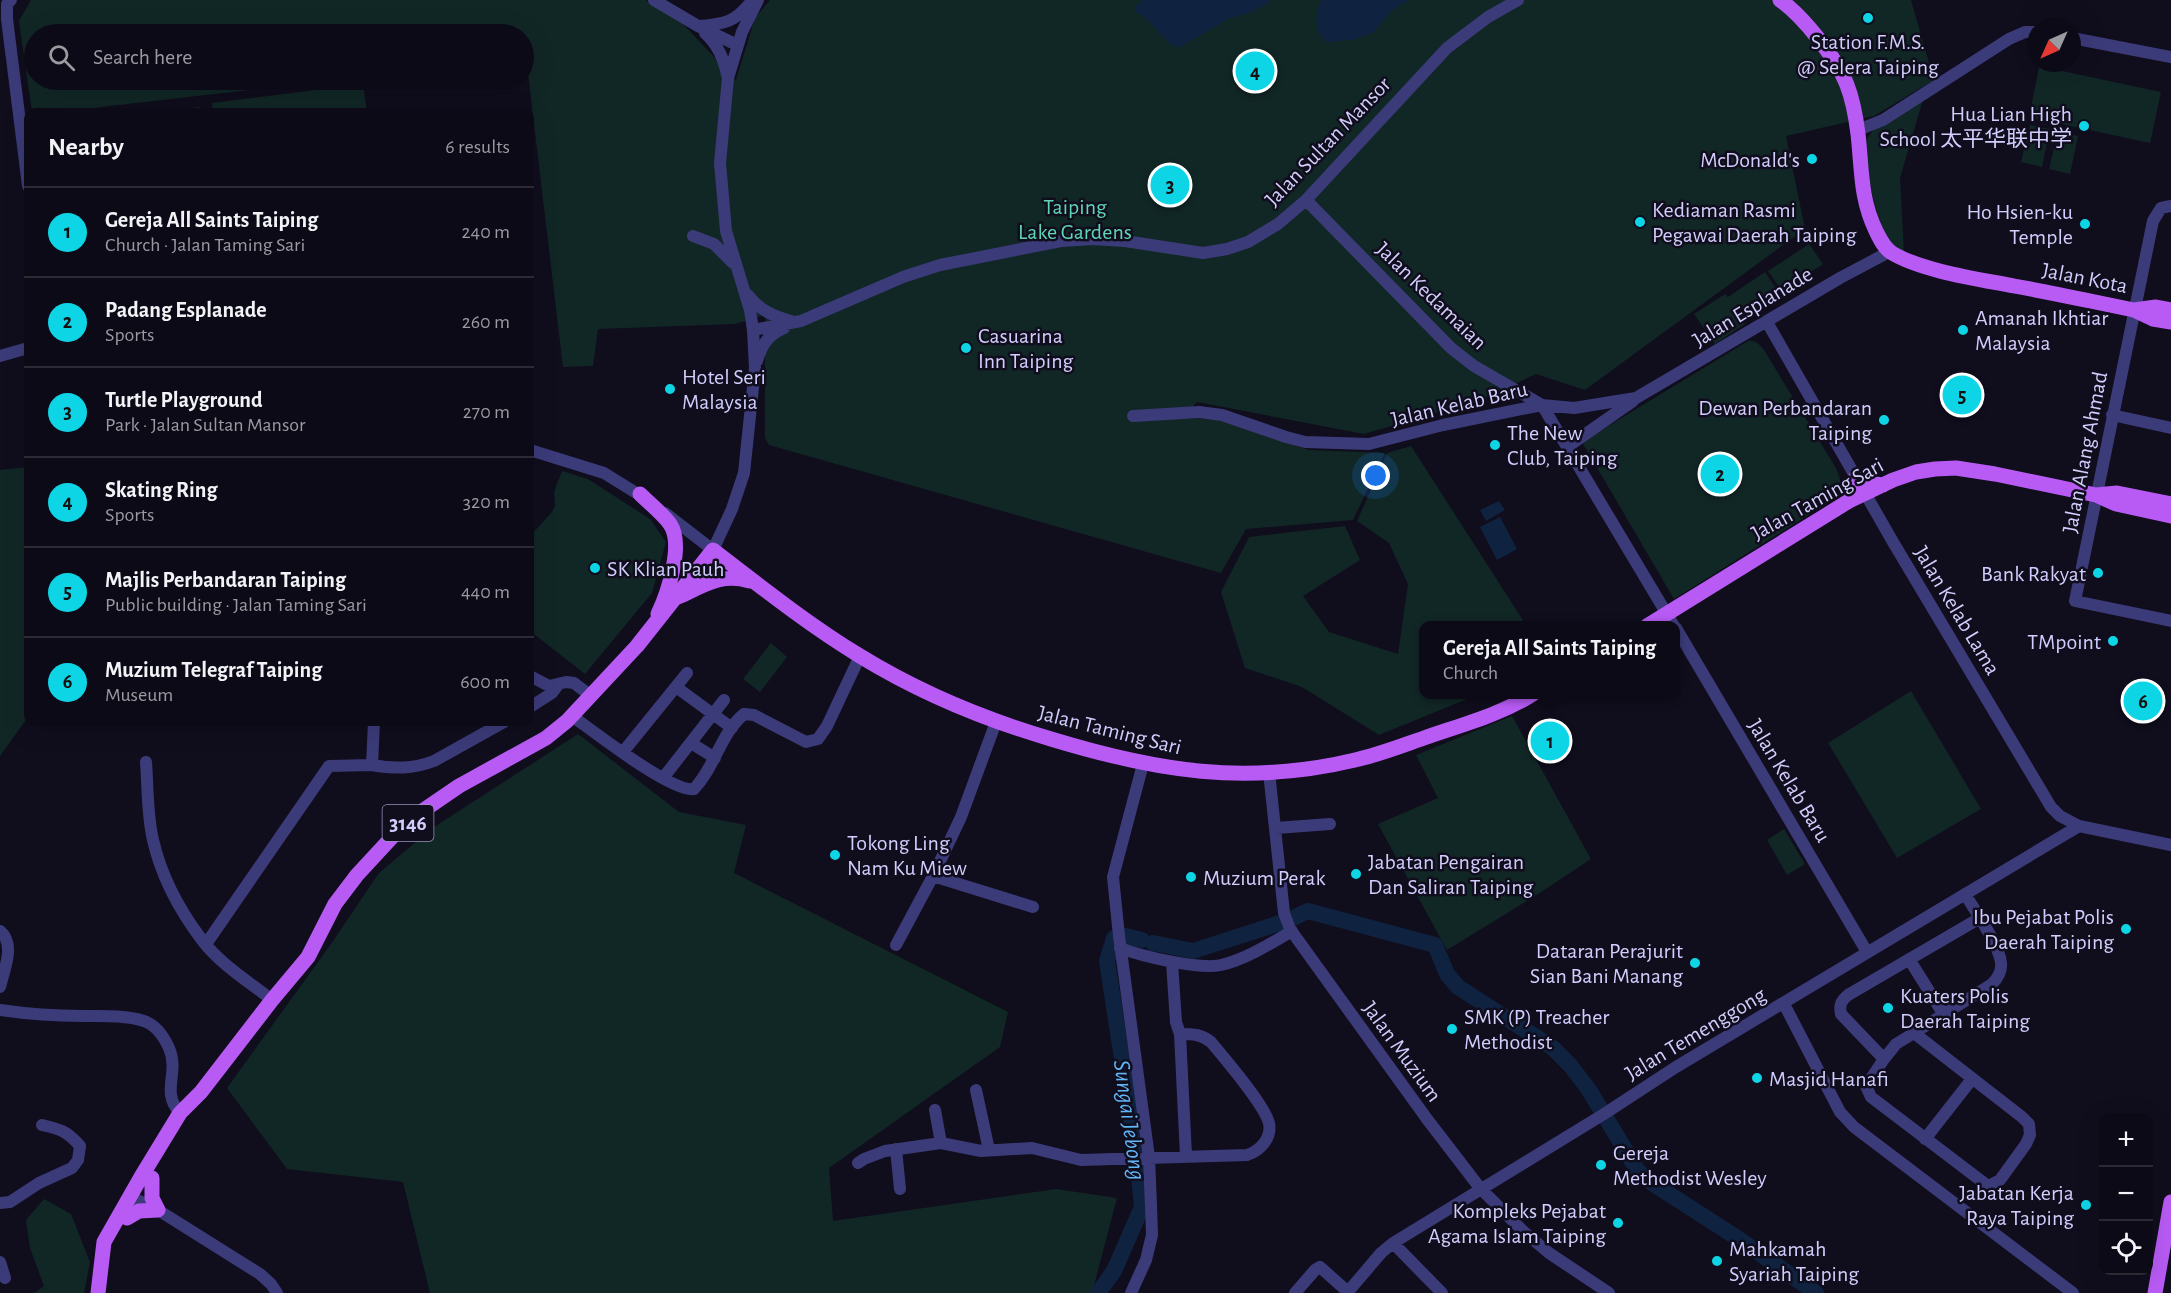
<!DOCTYPE html>
<meta charset="utf-8">
<style>
body{margin:0;font-family:"Alegreya Sans","Noto Sans SC",sans-serif;background:#1a1823;color:#f1f3f6}
.controls{position:absolute;right:18px;bottom:18px;display:grid;overflow:hidden;border-radius:12px;box-shadow:0 6px 24px #0002}
.controls button{width:54px;height:54px;display:grid;place-items:center;padding:0;border:0;border-bottom:2px solid #2c2b35;background:#0c0a16;color:#f1f3f6;font:30px sans-serif}
.compass{position:absolute;left:2027px;top:18px;width:54px;height:54px;border-radius:50%;background:#0c0a16;box-shadow:0 6px 24px #0002;rotate:225deg}
.you{position:absolute;left:1376px;top:476px;width:21px;height:21px;margin:-15px;border:4px solid #fff;border-radius:50%;background:#1a73e8;box-shadow:0 0 0 9px #1a73e833}
.badge{display:grid;place-items:center;width:39px;height:39px;border-radius:50%;background:#0ed5e6;color:#111;font-size:20px;font-weight:700}
.pin{position:absolute;translate:-50% -50%;border:3px solid #fff;box-shadow:0 2px 6px #0006}
.popup{position:absolute;left:1419px;top:621px;width:261px;height:78px;box-sizing:border-box;display:grid;place-content:center;border-radius:12px;background:#0c0a16;filter:drop-shadow(0 2px 4px #0005);font-size:20px;white-space:nowrap;color:#9a9aa1}
.popup b{font-size:22px;color:#f1f3f6}
.popup::after{content:'';position:absolute;left:50%;top:100%;margin-left:-12px;border:12px solid transparent;border-top-color:#0c0a16}
.list{margin:0;padding:0;list-style:none}
h2{display:flex;justify-content:space-between;align-items:center;height:78px;margin:0;padding:0 24px;font-size:26px}
h2 small{font-size:20px;font-weight:400;color:#9a9aa1}
.list li{display:grid;grid-template-columns:39px 1fr auto;gap:18px;align-items:center;box-sizing:border-box;height:90px;padding:0 24px;border-top:2px solid #2c2b35}
.list b{display:block;font-size:22px;white-space:nowrap}
.list p{margin:0;font-size:20px;white-space:nowrap;color:#9a9aa1}
.list em{font-size:20px;font-style:normal;color:#9a9aa1}
.icon{flex:none;width:33px;height:33px;fill:none;stroke:currentColor;stroke-width:2;stroke-linecap:round;stroke-linejoin:round}
.map{position:relative;flex:none;width:2171px;height:1293px;overflow:hidden}
.search{position:absolute;background:#0c0a16;box-shadow:0 6px 24px #0002;left:24px;top:24px;width:510px;height:66px;display:flex;align-items:center;gap:15px;box-sizing:border-box;padding:0 21px;border-radius:33px;color:#9a9aa1;font-size:22px}
.panel{position:absolute;background:#0c0a16;box-shadow:0 6px 24px #0002;left:24px;top:108px;width:510px;height:618px;border-radius:12px}
.map>svg:first-child{display:block}
.green{fill:#112726}
.water{fill:#0f2340}
.lines{fill:none;stroke-linecap:round;stroke-linejoin:round}
.river{stroke:#0f2340;stroke-width:16}
.minor{stroke:#3c3b7a;stroke-width:12}
.major{stroke:#b85bf5;stroke-width:15}
.poi-dot{fill:#0ed5e6;stroke:#100d1d;stroke-width:2}
.labels{text-anchor:middle;stroke-width:5;stroke-linejoin:round;paint-order:stroke}
.shield{fill:#100d1d;stroke:#9793b9;stroke-width:1.5}
.shield-label{font-size:21px;font-weight:bold;fill:#d1cdfc}
.poi-label{font-size:22px;fill:#d1cdfc;stroke:#100d1d;text-anchor:start}
.street-label{font-size:22px;fill:#d1cdfc;stroke:#100d1d}
.park-label{font-size:22px;fill:#5ed6b6;stroke:#100d1d}
.water-label{font-size:24px;font-style:italic;fill:#61b4f5;stroke:#100d1d}
</style>
<div class="map">
<svg width="2171" height="1293" viewBox="0 0 2171 1293">
<rect width="100%" height="100%" fill="#100d1d"/>
<!-- green -->
<path class="green" d="M31,0H646L682,23L736,80L755,18L770,0H1911L1934,80L1874,116L1786,136L1805,229L1585,390L1536,374L1480,400L1364,434L1197,402L1182,418L1220,420L1309,450L1385,453L1353,520L1246,529L1221,573L769,445L765,438V315L735,324L598,329L593,366L563,367L526,57H524V34H34V80H336L58,112H32L19,21Z
M2040,63H2048V68L2161,92L2150,143L2029,117Z
M363,84L367,112H213L212,103Z
M1924,96L1900,178L1904,254L1893,246L1881,228L1862,155L1867,139L1875,127Z
M200,107V112H150Z
M2030,125L2050,129L2042,167L2021,162Z
M2058,131L2078,136L2070,174L2049,169Z
M1809,244L1823,264L1782,291L1768,271Z
M1765,272L1779,293L1742,318L1745,324L1715,344L1694,314L1725,294L1728,297Z
M1748,341C1756,340 1759,344 1764,350L1836,468C1840,478 1843,485 1839,496L1674,599L1582,442Z
M1411,446L1526,625L1424,626V694L1477,695L1379,735L1302,687L1245,668L1221,592L1249,537L1345,526L1360,560L1303,596L1329,632L1398,654L1408,584L1389,543L1357,521L1387,453Z
M28,467V717L0,756V470Z
M562,471L588,479L650,519L666,542L652,593L585,674L530,631V536L552,512L555,506L554,492Z
M771,643L787,657L760,692L743,679Z
M1911,691L1981,809L1897,858L1828,743Z
M1512,716L1591,859L1538,894L1447,950L1378,824L1438,798L1416,755Z
M578,734L679,812L746,825L734,873L1008,1012L1000,1047L829,1168L833,1221L1056,1189L1117,1198L1092,1293H430L403,1182L287,1169L227,1088L331,944L379,873L431,829Z
M1784,829L1805,864L1787,875L1767,840Z
M44,1199L71,1214L90,1262L84,1293H34L44,1286L30,1248L26,1220Z"/>
<!-- water -->
<path class="water" d="M1143,0H1270V3L1249,13L1230,18L1180,47L1171,45L1145,17L1137,13L1134,7Z
M1321,0H1409L1392,10L1374,32L1352,40L1327,42C1313,32 1315,14 1321,0Z
M1499,501L1505,510L1486,521L1480,510Z
M1500,517L1517,549L1497,560L1480,527Z"/>
<g class="lines">
<!-- river -->
<path class="river" d="M1293,918L1308,911L1435,945L1447,974L1458,987L1553,1048L1570,1065L1589,1090L1638,1171L1652,1183L1739,1239L1816,1293
M1121,935L1142,940
M1153,943L1193,951L1283,922
M1098,1293L1114,1271L1142,1207L1137,1157L1107,961L1114,938"/>
<!-- minor -->
<path class="minor" d="M11,0L7,4V19L28,186
M654,0L698,26L737,45
M699,26C725,24 735,22 751,2
M705,33C718,45 724,58 727,75
M2072,38L2171,57
M1858,130L1883,120L2009,39L2025,32H2036
M1306,200L1451,348L1474,366L1542,405
M2171,206L2161,208L2153,221L2075,601L2171,621
M693,236L714,244L733,263
M748,295C759,310 773,316 791,321
M1767,322L1893,542L2051,807L2060,816L2079,826L2171,845
M753,330L801,321L903,277L940,265L1061,241L1093,239L1125,241L1203,253L1227,249L1248,242L1278,224L1306,200L1447,48L1488,17L1518,0
M0,356L28,348
M757,361C762,344 768,335 784,328
M1542,405L1674,626
M2112,415L2171,428
M1133,416L1199,412L1222,415L1286,437L1305,442L1369,444L1443,425L1542,405L1574,408L1636,398L1840,278L1889,252
M1567,447L1633,401
M530,450L604,473L646,499
M665,513L713,550L732,509L744,473L755,368L753,330L750,310L726,231L720,163L728,78L742,32L758,0
M1676,628L1867,952
M530,676L549,686L566,682L574,683L591,696
M676,687L732,728
M530,707L552,693L558,685
M572,716C593,731 672,793 694,789C715,767 721,733 744,714L754,715L806,742L818,739L827,726L860,656
M691,743L715,758
M623,752L687,673
M146,762C148,788 147,815 153,840C161,875 180,911 202,940C220,964 248,981 272,1000
M372,765C394,769 413,769 434,761L504,722
M1269,772L1284,913L1290,929L1427,1119L1480,1188L1524,1232L1549,1253L1609,1293
M663,778L724,700
M1276,828L1330,824
M933,876L1033,907
M1965,894C1974,909 2000,946 2001,963C2002,972 1998,978 1992,984L1914,1033L2022,1117L2029,1124L2030,1135L2026,1144L2000,1180L1988,1186L1871,1097L1866,1086L1884,1059L1841,1014C1839,1005 1841,1001 1848,995L1980,918
M0,931C16,944 4,970 0,987
M206,944L329,766L372,765L374,722
M896,945L933,876L961,817L996,722
M1120,948C1141,956 1199,970 1221,965C1246,959 1270,944 1292,931
M1909,959L1944,1015
M1172,962L1176,1022L1180,1034L1186,1156
M1784,1004L1840,1112L1854,1127L2073,1293
M0,1010C27,1014 56,1016 84,1016C103,1016 125,1015 144,1021C156,1025 164,1037 169,1048C180,1074 160,1091 180,1113
M1884,1059L1896,1044L1914,1033
M976,1090L989,1150
M935,1110L941,1143
M1925,1139L1972,1079
M896,1149L900,1189
M858,1163L864,1159L885,1151L941,1143L981,1151L1032,1148L1081,1160L1247,1155C1260,1151 1272,1138 1269,1123C1264,1104 1225,1059 1211,1042C1201,1034 1193,1034 1180,1034
M137,1200L158,1210L260,1274L271,1284L277,1293
M0,1203L10,1202L39,1183L72,1168L78,1160L80,1146C67,1131 60,1129 42,1125
M1393,1243L1442,1293
M0,1262L5,1278
M1131,1293L1146,1260L1152,1235L1151,1206L1149,1157L1119,936L1113,877L1143,764
M1295,1293L1315,1270L1320,1267L1348,1292
M1347,1293L1381,1253L1393,1243L1604,1114L1676,1067L2079,826"/>
<!-- major -->
<path class="major" d="M1780,0C1803,16 1837,59 1847,85C1853,100 1856,118 1858,134C1862,169 1860,198 1876,231C1880,239 1884,248 1892,253C1922,271 1978,279 2014,286C2054,293 2094,302 2134,310L2153,319L2171,322
M2134,310L2156,307L2171,310
M640,494C649,503 662,513 670,524C684,544 668,593 658,614
M2096,495L2117,493L2171,504
M1849,501L1855,488L1856,477L1867,483L1883,485
M678,597C703,586 722,572 749,581
M1647,626L1849,501L1893,480L1916,472L1935,469L1956,468L1995,474L2096,495L2116,504L2171,516
M152,1178V1198L158,1210
M127,1218L139,1211L158,1210
M98,1293L104,1242L141,1177L180,1113L201,1092L272,1000L308,957L335,904L357,875L394,835L418,814L459,786L546,738L567,721L637,646L713,550C761,587 809,625 860,656C922,694 983,719 1051,739C1156,771 1246,786 1355,760C1378,755 1401,746 1424,738C1461,725 1500,715 1533,694
M2155,1293L2171,1202"/>
</g>
<!-- markers -->
<g class="poi-dot">
<circle cx="1868" cy="18" r="6"/>
<circle cx="2084" cy="126" r="6"/>
<circle cx="1812" cy="159" r="6"/>
<circle cx="1640" cy="222" r="6"/>
<circle cx="2085" cy="224" r="6"/>
<circle cx="1963" cy="330" r="6"/>
<circle cx="966" cy="348" r="6"/>
<circle cx="670" cy="389" r="6"/>
<circle cx="1884" cy="420" r="6"/>
<circle cx="1495" cy="445" r="6"/>
<circle cx="595" cy="568" r="6"/>
<circle cx="2098" cy="573" r="6"/>
<circle cx="2113" cy="641" r="6"/>
<circle cx="835" cy="855" r="6"/>
<circle cx="1356" cy="874" r="6"/>
<circle cx="1191" cy="877" r="6"/>
<circle cx="2126" cy="929" r="6"/>
<circle cx="1695" cy="963" r="6"/>
<circle cx="1888" cy="1008" r="6"/>
<circle cx="1452" cy="1029" r="6"/>
<circle cx="1757" cy="1078" r="6"/>
<circle cx="1601" cy="1165" r="6"/>
<circle cx="2086" cy="1205" r="6"/>
<circle cx="1618" cy="1223" r="6"/>
<circle cx="1717" cy="1261" r="6"/>
</g>
<g class="labels">
<!-- shield labels -->
<rect class="shield" x="382.5" y="805" width="51" height="36" rx="4.5"/>
<g class="shield-label">
<text x="408" y="830">3146</text>
</g>
<!-- poi labels -->
<g class="poi-label">
<text x="1868" y="49" text-anchor="middle">Station F.M.S.<tspan x="1868" dy="25">@ Selera Taiping</tspan></text>
<text x="2072" y="121" text-anchor="end">Hua Lian High<tspan x="2072" dy="25">School 太平华联中学</tspan></text>
<text x="1800" y="167" text-anchor="end">McDonald's</text>
<text x="1652" y="217">Kediaman Rasmi<tspan x="1652" dy="25">Pegawai Daerah Taiping</tspan></text>
<text x="2073" y="219" text-anchor="end">Ho Hsien-ku<tspan x="2073" dy="25">Temple</tspan></text>
<text x="1975" y="325">Amanah Ikhtiar<tspan x="1975" dy="25">Malaysia</tspan></text>
<text x="978" y="343">Casuarina<tspan x="978" dy="25">Inn Taiping</tspan></text>
<text x="682" y="384">Hotel Seri<tspan x="682" dy="25">Malaysia</tspan></text>
<text x="1872" y="415" text-anchor="end">Dewan Perbandaran<tspan x="1872" dy="25">Taiping</tspan></text>
<text x="1507" y="440">The New<tspan x="1507" dy="25">Club, Taiping</tspan></text>
<text x="607" y="576">SK Klian Pauh</text>
<text x="2086" y="581" text-anchor="end">Bank Rakyat</text>
<text x="2101" y="649" text-anchor="end">TMpoint</text>
<text x="847" y="850">Tokong Ling<tspan x="847" dy="25">Nam Ku Miew</tspan></text>
<text x="1368" y="869">Jabatan Pengairan<tspan x="1368" dy="25">Dan Saliran Taiping</tspan></text>
<text x="1203" y="885">Muzium Perak</text>
<text x="2114" y="924" text-anchor="end">Ibu Pejabat Polis<tspan x="2114" dy="25">Daerah Taiping</tspan></text>
<text x="1683" y="958" text-anchor="end">Dataran Perajurit<tspan x="1683" dy="25">Sian Bani Manang</tspan></text>
<text x="1900" y="1003">Kuaters Polis<tspan x="1900" dy="25">Daerah Taiping</tspan></text>
<text x="1464" y="1024">SMK (P) Treacher<tspan x="1464" dy="25">Methodist</tspan></text>
<text x="1769" y="1086">Masjid Hanafi</text>
<text x="1613" y="1160">Gereja<tspan x="1613" dy="25">Methodist Wesley</tspan></text>
<text x="2074" y="1200" text-anchor="end">Jabatan Kerja<tspan x="2074" dy="25">Raya Taiping</tspan></text>
<text x="1606" y="1218" text-anchor="end">Kompleks Pejabat<tspan x="1606" dy="25">Agama Islam Taiping</tspan></text>
<text x="1729" y="1256">Mahkamah<tspan x="1729" dy="25">Syariah Taiping</tspan></text>
</g>
<!-- street labels -->
<g class="street-label">
<text transform="translate(1327 141) rotate(-46)" y="8">Jalan Sultan Mansor</text>
<text transform="translate(2085 277) rotate(11)" y="8">Jalan Kota</text>
<text transform="translate(1432 295) rotate(44)" y="8">Jalan Kedamaian</text>
<text transform="translate(1752 306) rotate(-31)" y="8">Jalan Esplanade</text>
<text transform="translate(1459 403) rotate(-13)" y="8">Jalan Kelab Baru</text>
<text transform="translate(2084 452) rotate(-79)" y="8">Jalan Alang Ahmad</text>
<text transform="translate(1817 498) rotate(-29)" y="8">Jalan Taming Sari</text>
<text transform="translate(1958 610) rotate(59)" y="8">Jalan Kelab Lama</text>
<text transform="translate(1110 729) rotate(14)" y="8">Jalan Taming Sari</text>
<text transform="translate(1790 780) rotate(59)" y="8">Jalan Kelab Baru</text>
<text transform="translate(1695 1033) rotate(-31)" y="8">Jalan Temenggong</text>
<text transform="translate(1403 1051) rotate(54)" y="8">Jalan Muzium</text>
</g>
<!-- park labels -->
<g class="park-label">
<text x="1075" y="214">Taiping<tspan x="1075" dy="25">Lake Gardens</tspan></text>
</g>
<!-- water labels -->
<g class="water-label">
<text transform="translate(1130 1120) rotate(82)" y="8">Sungai Jebong</text>
</g>
</g>
</svg>
<div class="controls">
<button>+</button>
<button>−</button>
<button><svg class="icon" aria-label="locate" viewBox="0 0 24 24"><circle cx="12" cy="12" r="6"/><path d="M12 2v4M12 18v4M2 12h4M18 12h4"/></svg></button>
</div>
<svg class="compass" viewBox="-18 -18 36 36"><path d="M0-13l5 13h-10z" fill="#e53935"/><path d="M0 13l5-13h-10z" fill="#9a9aa1"/></svg>
<div class="you"></div>
<div class="pin badge" style="left:1550px;top:741px">1</div>
<div class="popup"><b>Gereja All Saints Taiping</b>Church</div>
<div class="pin badge" style="left:1720px;top:474px">2</div>
<div class="pin badge" style="left:1170px;top:185px">3</div>
<div class="pin badge" style="left:1255px;top:71px">4</div>
<div class="pin badge" style="left:1962px;top:395px">5</div>
<div class="pin badge" style="left:2143px;top:701px">6</div>
<div class="search"><svg class="icon" aria-label="search" viewBox="0 0 24 24"><circle cx="10" cy="10" r="6"/><path d="M15 15l6 6"/></svg>Search here</div>
<section class="panel">
<h2>Nearby<small>6 results</small></h2>
<ul class="list">
<li><span class="badge">1</span><div><b>Gereja All Saints Taiping</b><p>Church · Jalan Taming Sari</p></div><em>240 m</em></li>
<li><span class="badge">2</span><div><b>Padang Esplanade</b><p>Sports</p></div><em>260 m</em></li>
<li><span class="badge">3</span><div><b>Turtle Playground</b><p>Park · Jalan Sultan Mansor</p></div><em>270 m</em></li>
<li><span class="badge">4</span><div><b>Skating Ring</b><p>Sports</p></div><em>320 m</em></li>
<li><span class="badge">5</span><div><b>Majlis Perbandaran Taiping</b><p>Public building · Jalan Taming Sari</p></div><em>440 m</em></li>
<li><span class="badge">6</span><div><b>Muzium Telegraf Taiping</b><p>Museum</p></div><em>600 m</em></li>
</ul>
</section>
</div>
